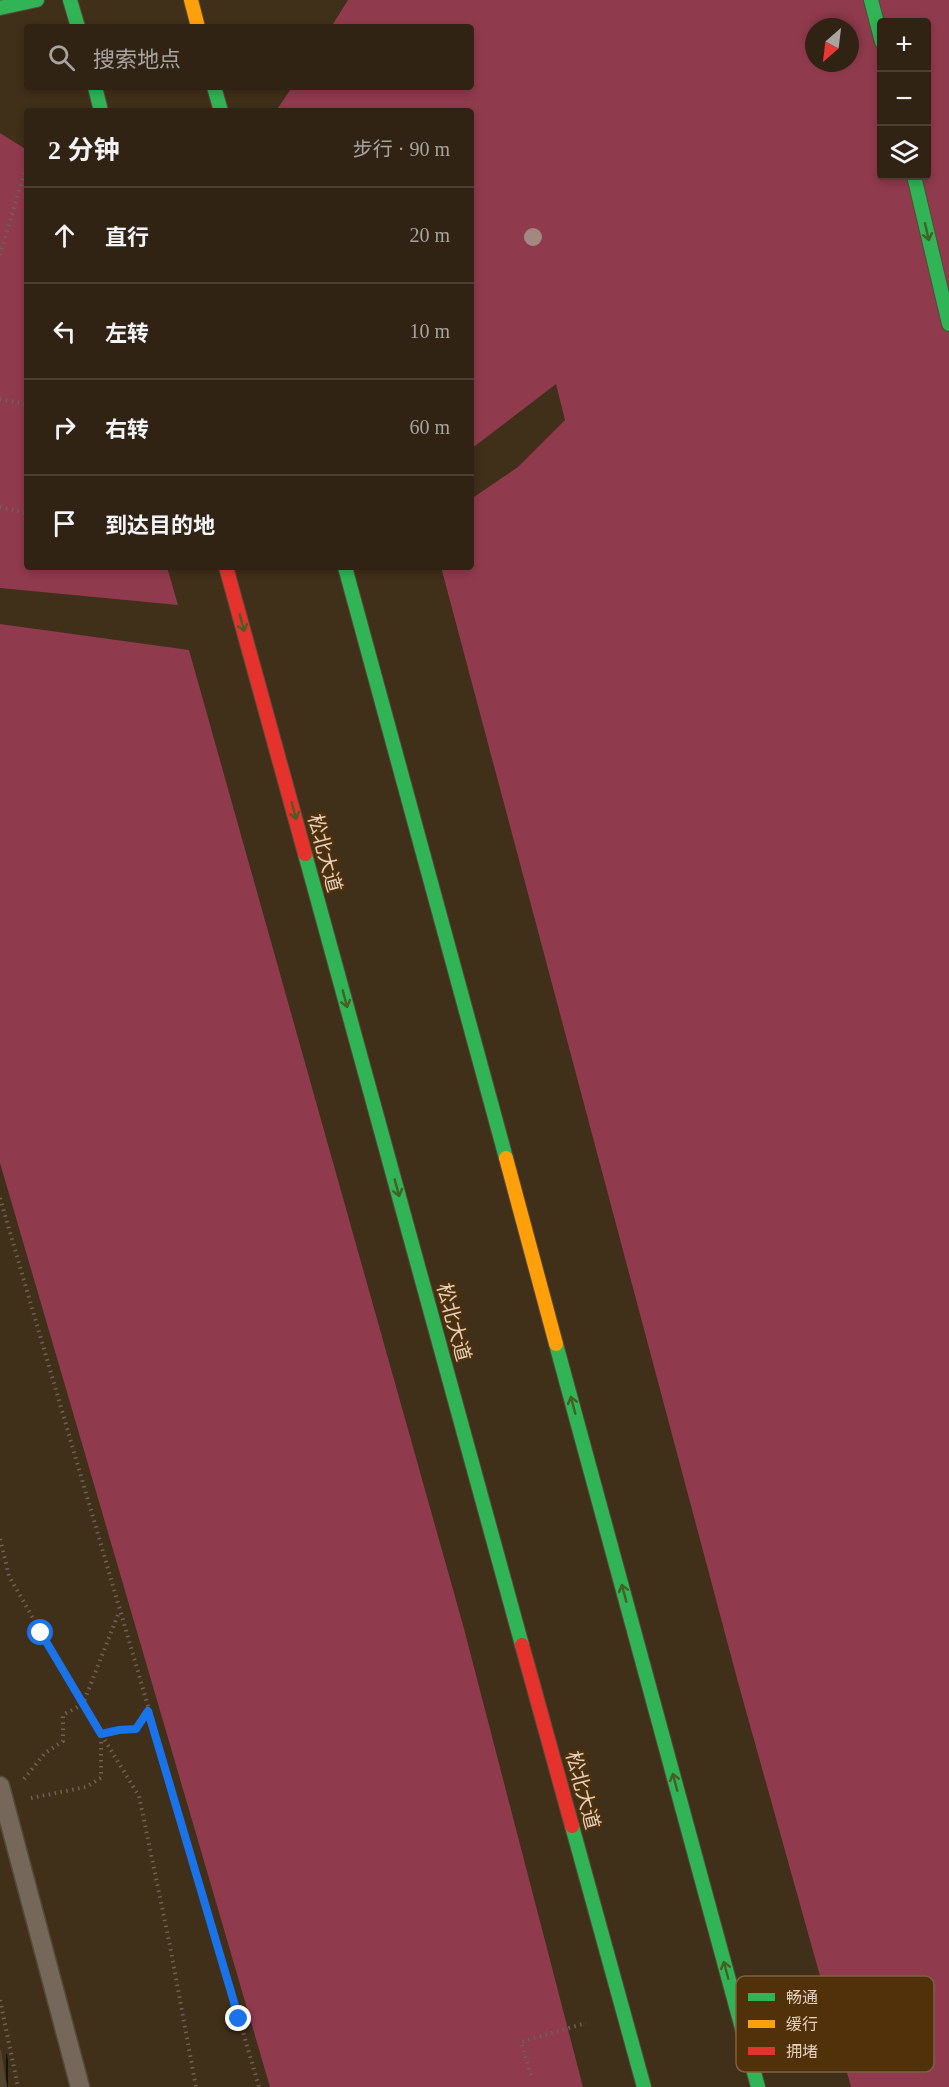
<!DOCTYPE html>
<html lang="zh">
<meta charset="utf-8">
<style>
body{margin:0;font-family:"Times New Roman","Noto Sans SC",serif;background:#382b1c;color:#f1f3f6}
.controls{position:absolute;right:18px;top:18px;display:grid;overflow:hidden;border-radius:6px;box-shadow:0 3px 9px #0003}
.controls button{width:54px;height:54px;display:grid;place-items:center;padding:0;border:0;border-bottom:2px solid #4b4033;background:#302313;color:#f1f3f6;font:30px sans-serif}
.compass{position:absolute;left:805px;top:18px;width:54px;height:54px;border-radius:50%;background:#302313;box-shadow:0 3px 9px #0003;rotate:208deg}
.stop{position:absolute;width:18px;height:18px;margin:-14px;border:4px solid #1a73e8;border-radius:50%;background:#fff}
.stop.end{background:#1a73e8;border-color:#fff;box-shadow:0 2px 6px #0008}
.list{margin:0;padding:0;list-style:none}
h2{display:flex;justify-content:space-between;align-items:center;height:78px;margin:0;padding:0 24px;font-size:26px}
h2 small{font-size:20px;font-weight:400;color:#a8a4a0}
.list li{display:grid;grid-template-columns:39px 1fr auto;gap:18px;align-items:center;box-sizing:border-box;height:96px;padding:0 24px;border-top:2px solid #4b4033}
.list b{display:block;font-size:22px;white-space:nowrap}
.list em{font-size:20px;font-style:normal;color:#a8a4a0}
.icon{flex:none;width:33px;height:33px;fill:none;stroke:currentColor;stroke-width:2;stroke-linecap:round;stroke-linejoin:round}
.map{position:relative;flex:none;width:949px;height:2087px;overflow:hidden}
.search{position:absolute;background:#302313;box-shadow:0 3px 9px #0003;left:24px;top:24px;width:450px;height:66px;display:flex;align-items:center;gap:15px;box-sizing:border-box;padding:0 21px;border-radius:6px;color:#a8a4a0;font-size:22px}
.panel{position:absolute;background:#302313;box-shadow:0 3px 9px #0003;left:24px;top:108px;width:450px;height:462px;border-radius:6px}
.map>svg:first-child{display:block}
.green{fill:#903a4d;fill-rule:evenodd}
.building{fill:#514533;filter:url(#shadow)}
.lines{fill:none;stroke-linecap:round;stroke-linejoin:round}
.lane-casing{stroke:#574939;stroke-width:21}
.fast-casing{stroke:#574939;stroke-width:16}
.slow-casing{stroke:#574939;stroke-width:16}
.jam-casing{stroke:#574939;stroke-width:16}
.path{stroke:#6e6254;stroke-width:4;stroke-dasharray:1.5 4.5;stroke-linecap:butt}
.lane{stroke:#75685a;stroke-width:18}
.fast{stroke:#30b455;stroke-width:14}
.slow{stroke:#ff9f0a;stroke-width:14}
.jam{stroke:#e5322d;stroke-width:14}
.tree{fill:#a28881}
.oneway{stroke:#455f24}
.route{stroke:#1a73e8;stroke-width:8}
.labels{text-anchor:middle;stroke-width:4.5;stroke-linejoin:round;paint-order:stroke}
.street-label{font-size:20px;fill:#e4d0bd;stroke:#503109}
.key{fill:#503109;stroke:#7c613f;stroke-width:1.5}
.key-label{font-size:16px;fill:#e4d0bd}
</style>
<div class="map">
<svg width="949" height="2087" viewBox="0 0 949 2087">
<defs>
<filter id="shadow"><feDropShadow dx="6" dy="4" stdDeviation="0" flood-color="#0009"/></filter>
</defs>
<rect width="100%" height="100%" fill="#402f19"/>
<!-- green -->
<path class="green" d="M348,0H949V2087H851L739,1686L441,567H471V499L518,467L565,420L556,384L471,449V111H276L292,87H471V27H331ZM882,22H926V176H882ZM814,27H850V63H814Z
M0,133L27,150V567H167L178,605L0,588Z
M0,624L189,650L463,1625L583,2087H270L0,1163Z"/>
<!-- building -->
<path class="building" d="M0,2050H1L7,2087H0Z"/>
<g class="lines">
<!-- lane casing -->
<g class="lane-casing">
<path id="lane" d="M0,1786L80,2087"/>
</g>
<!-- fast casing -->
<g class="fast-casing">
<path id="fast" d="M70,0L78,27
M871,0L882,42
M0,8L37,0
M95,87L101,111
M214,87L221,111
M914,176L949,324
M345,567L506,1158
M305,854L522,1645
M556,1344L758,2087
M572,1826L644,2087"/>
</g>
<!-- slow casing -->
<g class="slow-casing">
<path id="slow" d="M191,0L198,27
M506,1158L556,1344"/>
</g>
<!-- jam casing -->
<g class="jam-casing">
<path id="jam" d="M226,567L305,854
M522,1645L572,1826"/>
</g>
<!-- path -->
<path class="path" d="M0,255L27,164
M0,399L27,404
M0,507L27,513
M0,1198L259,2087
M0,1539L9,1576L74,1690L139,1796L170,1946L196,2087
M24,1779L45,1753L63,1741V1715L83,1704L119,1612
M31,1798L86,1787L101,1778V1734L119,1730L136,1729L148,1711
M0,2000L18,2087
M531,2075L521,2042L586,2023"/>
<!-- lane -->
<use href="#lane" class="lane"/>
<!-- fast -->
<use href="#fast" class="fast"/>
<!-- slow -->
<use href="#slow" class="slow"/>
<!-- jam -->
<use href="#jam" class="jam"/>
</g>
<!-- trees -->
<circle class="tree" cx="533" cy="237" r="9"/>
<!-- one-way arrows -->
<defs><path id="oneway-shaft" d="M-6 0H5M1.5-3L5.5 0L1.5 3" fill="none" stroke-width="1.6" stroke-linecap="round" stroke-linejoin="round" transform="scale(1.5)"/></defs>
<g class="oneway">
<use href="#oneway-shaft" transform="translate(927 232) rotate(77)"/>
<use href="#oneway-shaft" transform="translate(242 623) rotate(75)"/>
<use href="#oneway-shaft" transform="translate(294 811) rotate(75)"/>
<use href="#oneway-shaft" transform="translate(345 999) rotate(75)"/>
<use href="#oneway-shaft" transform="translate(397 1188) rotate(75)"/>
<use href="#oneway-shaft" transform="translate(573 1405) rotate(-105)"/>
<use href="#oneway-shaft" transform="translate(624 1593) rotate(-105)"/>
<use href="#oneway-shaft" transform="translate(675 1782) rotate(-105)"/>
<use href="#oneway-shaft" transform="translate(726 1970) rotate(-105)"/>
</g>
<g class="lines">
<!-- route -->
<path class="route" d="M41,1633L101,1734L119,1730L136,1729L148,1711L239,2019"/>
</g>
<g class="labels">
<!-- street labels -->
<g class="street-label">
<text transform="translate(325 853) rotate(75)" y="7">松北大道</text>
<text transform="translate(454 1322) rotate(75)" y="7">松北大道</text>
<text transform="translate(583 1790) rotate(75)" y="7">松北大道</text>
</g>
</g>
<!-- legend -->
<rect x="736" y="1976" width="198" height="96" rx="9" class="key"/>
<rect x="748" y="1993" width="27" height="8" fill="#30b455"/>
<rect x="748" y="2020" width="27" height="8" fill="#ff9f0a"/>
<rect x="748" y="2047" width="27" height="8" fill="#e5322d"/>
<g class="key-label">
<text x="786" y="2003">畅通</text>
<text x="786" y="2030">缓行</text>
<text x="786" y="2057">拥堵</text>
</g>
</svg>
<div class="controls">
<button>+</button>
<button>−</button>
<button><svg class="icon" aria-label="layers" viewBox="0 0 24 24"><path d="M12 4l9 5-9 5-9-5zM3 14l9 5 9-5"/></svg></button>
</div>
<svg class="compass" viewBox="-18 -18 36 36"><path d="M0-13l5 13h-10z" fill="#e53935"/><path d="M0 13l5-13h-10z" fill="#a8a4a0"/></svg>
<div class="stop" style="left:41px;top:1633px"></div>
<div class="stop end" style="left:239px;top:2019px"></div>
<div class="search"><svg class="icon" aria-label="search" viewBox="0 0 24 24"><circle cx="10" cy="10" r="6"/><path d="M15 15l6 6"/></svg>搜索地点</div>
<section class="panel">
<h2>2 分钟<small>步行 · 90 m</small></h2>
<ul class="list">
<li><svg class="icon" aria-label="ahead" viewBox="0 0 24 24"><path d="M12 20V5M6 11l6-6 6 6"/></svg><div><b>直行</b></div><em>20 m</em></li>
<li><svg class="icon" aria-label="left" viewBox="0 0 24 24"><path d="M17 20v-9H6M10 6l-5 5 5 5"/></svg><div><b>左转</b></div><em>10 m</em></li>
<li><svg class="icon" aria-label="right" viewBox="0 0 24 24"><path d="M7 20v-9h11M14 6l5 5-5 5"/></svg><div><b>右转</b></div><em>60 m</em></li>
<li><svg class="icon" aria-label="arrive" viewBox="0 0 24 24"><path d="M6 21V4h12l-3 4 3 4H6"/></svg><div><b>到达目的地</b></div></li>
</ul>
</section>
</div>
